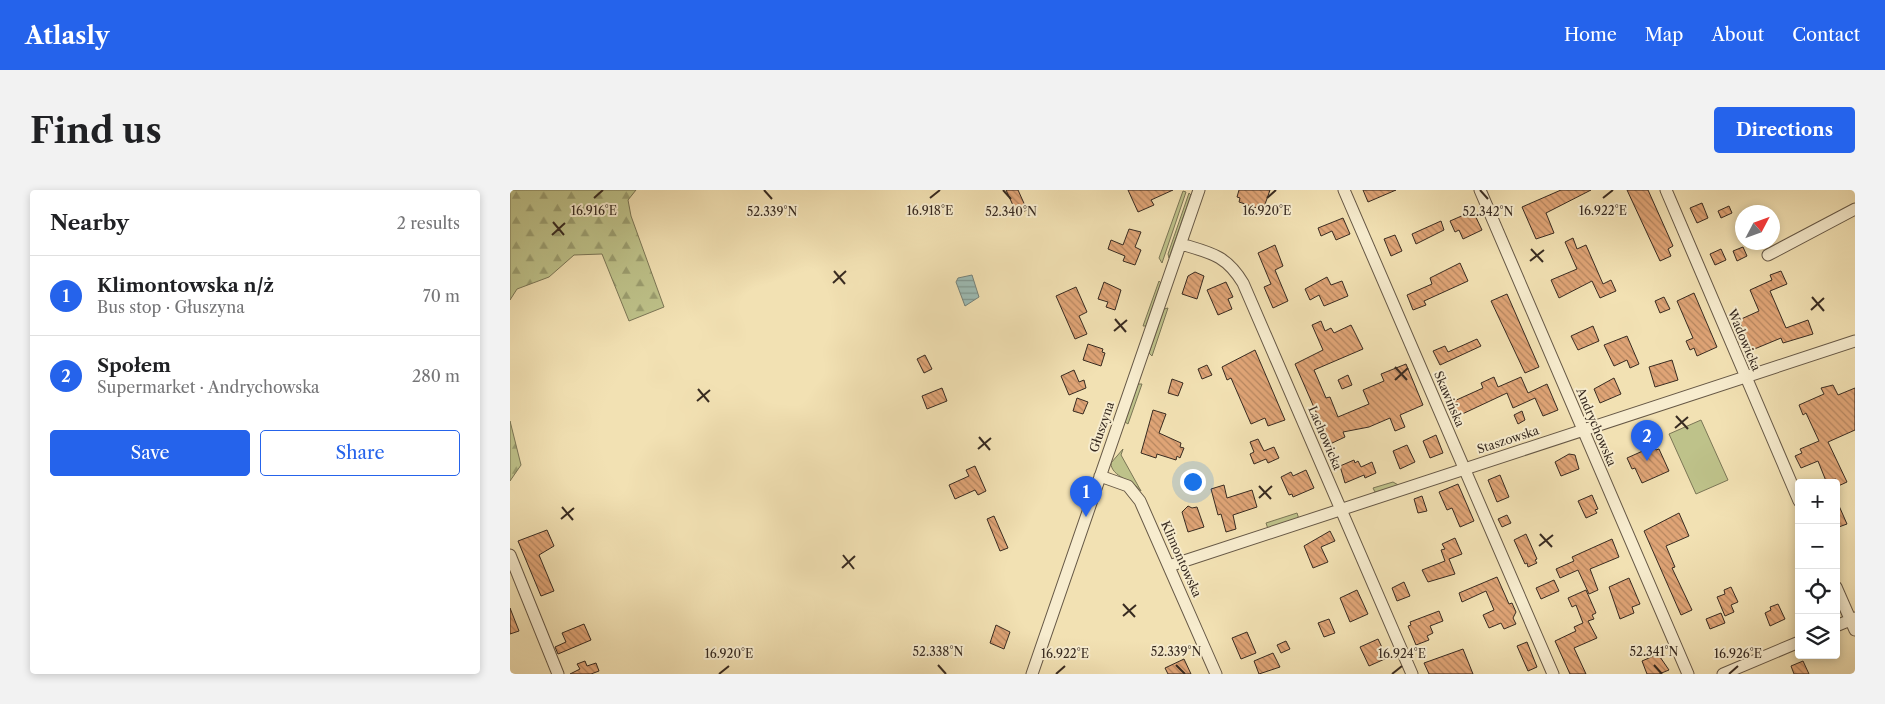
<!DOCTYPE html>
<meta charset="utf-8">
<style>
body{margin:0;font-family:"Libre Caslon Text",serif;background:#f2f2f2;color:#202124}
.controls{position:absolute;right:15px;bottom:15px;display:grid;overflow:hidden;border-radius:5px;box-shadow:0 2px 8px #0003}
.controls button{width:45px;height:45px;display:grid;place-items:center;padding:0;border:0;border-bottom:1px solid #e0e0e0;background:#fff;color:#202124;font:25px sans-serif}
.compass{position:absolute;left:1225px;top:15px;width:45px;height:45px;border-radius:50%;background:#fff;box-shadow:0 2px 8px #0003;rotate:49deg}
.you{position:absolute;left:682px;top:291px;width:18px;height:18px;margin:-12px;border:4px solid #fff;border-radius:50%;background:#1a73e8;box-shadow:0 0 0 8px #1a73e833}
.badge{display:grid;place-items:center;width:32px;height:32px;border-radius:50%;background:#2563eb;color:#fff;font-size:16px;font-weight:700}
.pin{position:absolute;translate:-50% -41px;filter:drop-shadow(0 1px 2px #0008)}
.pin::after{content:'';position:absolute;top:26px;width:18px;height:15px;background:inherit;clip-path:polygon(0 0,100% 0,50% 100%)}
.list{margin:0;padding:0;list-style:none}
h2{display:flex;justify-content:space-between;align-items:center;height:65px;margin:0;padding:0 20px;font-size:21px}
h2 small{font-size:16px;font-weight:400;color:#757577}
.list li{display:grid;grid-template-columns:32px 1fr auto;gap:15px;align-items:center;box-sizing:border-box;height:80px;padding:0 20px;border-top:1px solid #e0e0e0}
.list b{display:block;font-size:19px;white-space:nowrap}
.list p{margin:0;font-size:16px;white-space:nowrap;color:#757577}
.list em{font-size:16px;font-style:normal;color:#757577}
.actions{display:flex;gap:10px;padding:15px 20px}
.actions a{flex:1;padding:11px 0;border:1px solid #2563eb;border-radius:5px;text-align:center;font-size:18px;color:#2563eb}
.actions .main{background:#2563eb;color:#fff}
.icon{flex:none;width:28px;height:28px;fill:none;stroke:currentColor;stroke-width:2;stroke-linecap:round;stroke-linejoin:round}
.map{position:relative;flex:none;width:1345px;height:484px;overflow:hidden;border-radius:5px}
header{display:flex;align-items:center;gap:30px;box-sizing:border-box;height:70px;padding:0 25px;background:#2563eb;color:#fff}
header strong{font-size:24px}
nav{display:flex;gap:28px;margin-inline-start:auto;font-size:18px}
.intro{display:flex;align-items:center;justify-content:space-between;box-sizing:border-box;height:120px;padding:0 30px}
h1{margin:0;font-size:35px}
.button{padding:12px 22px;border-radius:5px;background:#2563eb;color:#fff;font-size:18px;font-weight:700}
main{display:flex;gap:30px;padding:0 30px}
aside{flex:1;background:#fff;border-radius:5px;box-shadow:0 2px 8px #0003}
.map>svg:first-child{display:block}
.green{fill:#bec28a;stroke:#7b7656}
.forest{fill:url(#forest-firs);stroke:#7b7656}
.water{fill:url(#water-rules);stroke:#75827a}
.building{fill:url(#building-back-hatch);stroke:#382b21}
.lines{fill:none;stroke-linecap:round;stroke-linejoin:round}
.minor-casing{stroke:#665846;stroke-width:13}
.minor{stroke:#f7ecce;stroke-width:11}
.ticks{fill:none;stroke:#382b21;stroke-width:2}
.labels{text-anchor:middle;stroke-width:4;stroke-linejoin:round;paint-order:stroke}
.street-label{font-size:12px;fill:#382b21;stroke:#f7ecce}
.ticks-label{font-size:12px;text-anchor:middle;fill:#382b21;stroke:#f7ecce;stroke-width:4;stroke-linejoin:round;paint-order:stroke}
</style>
<header>
<strong>Atlasly</strong>
<nav><a>Home</a><a>Map</a><a>About</a><a>Contact</a></nav>
</header>
<div class="intro"><h1>Find us</h1><a class="button">Directions</a></div>
<main>
<aside>
<h2>Nearby<small>2 results</small></h2>
<ul class="list">
<li><span class="badge">1</span><div><b>Klimontowska n/ż</b><p>Bus stop · Głuszyna</p></div><em>70 m</em></li>
<li><span class="badge">2</span><div><b>Społem</b><p>Supermarket · Andrychowska</p></div><em>280 m</em></li>
</ul>
<div class="actions"><a class="main">Save</a><a>Share</a></div>
</aside>
<div class="map">
<svg width="1345" height="484" viewBox="0 0 1345 484">
<defs>
<pattern id="forest-firs" width="22" height="20" patternUnits="userSpaceOnUse" patternTransform="scale(1.25)"><rect width="22" height="20" fill="#bec28a"/><path d="M5 1l3.5 6h-7zM16 11l3.5 6h-7z" fill="#9b9e70"/></pattern>
<pattern id="water-rules" width="6" height="5" patternUnits="userSpaceOnUse" patternTransform="scale(1.25)"><rect width="6" height="5" fill="#9dbcb5"/><path d="M0 2.5h6" fill="none" stroke="#819993"/></pattern>
<pattern id="building-back-hatch" width="6" height="6" patternUnits="userSpaceOnUse" patternTransform="scale(1.25)"><rect width="6" height="6" fill="#dfa476"/><path d="M-1 5l2 2M0 0l6 6M5-1l2 2" fill="none" stroke="#b68660"/></pattern>
</defs>
<rect width="100%" height="100%" fill="#f2e1b3"/>
<filter id="stains"><feTurbulence type="fractalNoise" baseFrequency=".004" numOctaves="4"/><feColorMatrix values="0 0 0 0 .2 0 0 0 0 .09 0 0 0 0 .02 0 0 0 .5 -.17"/></filter>
<radialGradient id="worn" r=".72"><stop offset=".6" stop-color="#630" stop-opacity="0"/><stop offset="1" stop-color="#630" stop-opacity=".3"/></radialGradient>
<!-- green -->
<path class="green" d="M673,1L676,2L652,73L649,68Z
M679,3L681,5L659,68L658,64Z
M649,91L651,93L636,136H633Z
M658,118L642,166L639,163L654,119Z
M628,194H632L618,234L615,232Z
M1191,230L1218,290L1186,304L1159,244Z
M613,259L611,265L631,301C623,290 601,287 601,273Z
M883,292L890,296L865,302L863,298Z
M787,323L789,329L758,339L756,333Z"/>
<!-- forest -->
<path class="forest" d="M0,0H126L118,10L121,26L154,117L119,131L92,64L64,65L39,87L7,99L0,110Z
M0,231L11,275L0,291Z"/>
<!-- water -->
<path class="water" d="M462,85L469,107L455,116L446,92L448,88Z"/>
<!-- building -->
<path class="building" d="M496,0H508L517,20L507,24Z
M618,0H663L641,10L644,15L628,22Z
M729,0H760L753,20L729,12L730,8L727,7Z
M853,0H886L858,12Z
M1051,0H1081L1036,23L1044,43L1026,49L1012,17Z
M1117,0H1138L1163,56L1158,59L1161,66L1150,71Z
M1192,13L1198,28L1187,33L1180,18Z
M1219,16L1222,23L1211,28L1208,21Z
M963,21L972,40L953,49L949,40L945,42L940,31Z
M833,28L840,44L826,50L822,41L811,46L808,38Z
M931,31L934,40L906,54L902,44Z
M619,39L631,42L625,57L631,60L625,75L613,71L615,66L598,59L601,50L613,55Z
M885,45L892,61L881,66L874,49Z
M1063,48L1067,59L1076,55L1093,94L1101,90L1106,101L1090,108L1082,91L1049,108L1041,90L1067,79L1055,52Z
M765,55L773,76L765,80L778,111L763,118L754,97L761,94L748,63Z
M1233,57L1237,66L1227,71L1223,61Z
M1211,59L1216,70L1205,75L1200,64Z
M950,73L958,91L914,111L916,115L903,120L897,105L922,94L920,88Z
M1271,81L1277,94L1260,101L1276,138L1298,130L1303,144L1273,153L1271,148L1242,160L1229,130L1249,121L1240,100L1262,90L1260,85Z
M685,82L694,86L687,109L672,104L678,86Z
M817,87L821,95L832,91L838,106L814,116L809,105L800,110L795,99Z
M594,92L611,100L605,120L596,117L598,112L588,109Z
M716,92L723,107L718,109L722,119L708,125L697,100Z
M566,97L577,122L569,126L577,144L565,149L546,106Z
M1184,103L1207,157L1187,166L1184,158L1180,160L1176,151L1183,148L1167,111Z
M997,104L1029,177L1015,183L981,111Z
M1154,107L1160,119L1150,123L1145,111Z
M811,131L815,141L821,138L824,143L841,135L853,159L804,180L816,208L820,207L828,227L859,214L853,200L874,191L871,184L896,174L913,215L890,225L895,237L885,241L880,228L859,237L833,242L835,247L820,254L785,174L813,160L802,135Z
M1083,136L1089,151L1068,160L1061,146Z
M1117,146L1129,174L1120,178L1117,170L1104,176L1094,155Z
M967,149L971,156L930,175L923,161L935,156L938,162Z
M578,154L593,159L592,162L595,163L591,176L573,170Z
M745,160L775,230L758,236L755,228L741,234L721,188L717,190L712,177Z
M415,165L422,179L414,183L407,169Z
M1162,170L1168,190L1145,197L1139,177Z
M697,175L702,185L692,189L688,179Z
M564,180L569,192L574,190L576,198L559,205L551,186Z
M838,185L842,195L832,199L828,190Z
M984,187L988,197L1011,187L1018,203L1037,194L1048,220L1033,226L1025,208L1003,218L997,203L948,226L942,212L973,198L971,193Z
M1104,188L1111,204L1090,213L1084,199Z
M662,189L673,193L668,206L658,203Z
M1323,195L1328,205L1345,198V240L1318,252L1337,292L1326,297V289L1316,291L1308,271L1291,278L1285,266L1292,263L1290,259L1309,251L1296,223L1293,225L1289,215L1314,204L1311,198Z
M432,198L437,211L417,219L412,206Z
M567,208L578,212L573,224L563,221Z
M643,220L656,224L649,243L671,253L670,257L674,258L670,268L667,266L666,270L647,264L646,268L631,263Z
M1012,221L1015,230L1008,234L1004,225Z
M926,245L933,263L920,268L913,251Z
M748,249L754,261L764,257L769,268L758,273L756,269L744,274L740,264L744,262L740,252Z
M897,255L905,272L890,279L883,261Z
M1144,256L1146,260L1149,259L1159,281L1132,293L1125,278L1122,279L1117,268Z
M1059,264L1065,265L1069,279L1051,286L1045,272Z
M844,270L845,273L848,271L851,277L862,272L866,283L855,288L854,285L835,293L830,276Z
M465,276L476,301L468,305L465,300L445,309L439,295L459,286L456,280Z
M796,280L804,298L783,307L782,304L779,305L771,287L781,282L783,286Z
M990,285L999,307L987,312L978,290Z
M948,294L964,331L950,337L942,318L937,320L929,302Z
M714,295L717,308L742,300L747,317L723,325L726,339L716,342L711,324L708,325L701,299Z
M1082,305L1088,319L1085,320L1087,323L1076,328L1068,311Z
M912,306L917,321L908,323L904,309Z
M1326,309L1337,334L1326,338Z
M678,316L682,318L687,317L694,337L678,342L672,322Z
M1169,323L1179,346L1156,356L1165,377L1162,378L1182,420L1171,425L1134,341Z
M997,325L1001,333L992,337L988,329Z
M484,326L498,358L490,361L477,329Z
M37,340L44,356L29,365L44,401L31,406L8,351Z
M820,341L825,351L811,357L818,372L803,378L794,356Z
M1016,344L1027,369L1025,370L1027,373L1018,377L1017,373L1015,374L1004,350Z
M945,348L952,364L939,369L945,384L918,392L912,380L935,371L931,360L935,359L932,354Z
M1102,349L1109,367L1080,379L1088,400L1079,404L1068,380L1050,388L1046,379L1064,371L1062,367Z
M987,387L999,414L1002,413L1006,422L1003,428L1006,434L994,439L991,433L979,438L973,425L984,420L976,401L952,412L949,403Z
M1119,388L1130,414L1122,417L1124,423L1110,429L1099,397Z
M1044,390L1049,401L1031,409L1026,398Z
M894,392L900,406L887,411L882,398Z
M1221,397L1228,412L1221,415L1224,422L1215,426L1207,407L1215,404L1214,400Z
M847,400L858,424L840,432L830,408Z
M1076,400L1086,423L1082,425L1084,429L1078,431L1087,448L1064,458L1076,484H1060L1045,451L1066,441L1064,437L1073,433L1066,415L1062,417L1058,408Z
M1268,414L1275,429L1260,436L1255,423L1261,420L1260,417Z
M0,418L9,441L0,444Z
M929,421L933,431L920,436L923,443L917,446L919,450L906,455L898,436L901,435L900,432Z
M1211,423L1215,433L1200,439L1196,429Z
M819,429L825,443L814,447L808,433Z
M74,434L81,450L48,464L45,457L56,452L52,443Z
M486,435L500,442L494,459L480,453Z
M737,442L746,463L731,469L722,448Z
M868,449L877,468L859,476L850,457Z
M776,451L780,459L771,463L767,455Z
M1017,452L1027,477L1018,481L1007,456Z
M953,459L963,484H919L914,473Z
M763,463L770,477L749,484L744,471Z
M1148,464L1159,480L1149,484H1137L1132,471Z
M674,469L681,484H658L655,478Z
M75,471L77,476L86,473L89,481L81,484H60L70,479L67,474Z
M1293,471L1299,484H1284L1281,476Z"/>
<g class="lines">
<!-- minor casing -->
<g class="minor-casing">
<path id="minor" d="M834,0L1043,484
M970,0L1178,484
M1156,0L1289,311
M671,54C701,63 716,65 733,93L902,484
M1258,65L1345,19
M590,286L618,296L630,311L706,484
M0,365L48,484
M659,376L1345,151
M1326,397L1345,440
M1326,436L1345,428
M522,484L689,0
M1213,484L1289,452"/>
</g>
<!-- minor -->
<use href="#minor" class="minor"/>
</g>
<!-- ticks -->
<path class="ticks" d="M254,0L262,9M493,0L501,9M970,0L978,9M84,8L93,0M420,8L430,0M757,8L766,0M1093,8L1103,0M43,32L54,45M42,45L55,33M1021,59L1033,72M1020,71L1034,60M324,81L335,94M323,93L336,81M1302,107L1314,121M1301,120L1314,108M605,129L616,142M604,141L617,130M885,177L897,190M885,190L898,178M188,199L199,212M187,211L200,200M1166,226L1178,239M1165,238L1178,227M469,247L480,260M468,259L481,248M749,296L761,309M749,308L762,296M52,317L63,330M51,329L64,318M1030,344L1042,357M1029,356L1043,345M333,365L344,379M332,378L345,366M613,414L625,427M613,426L626,415M428,475L436,484M666,475L675,484M1144,475L1152,484M209,484L219,476M546,484L555,476M882,484L892,476M1219,484L1228,476"/>
<g class="labels">
<!-- street labels -->
<g class="street-label">
<text transform="translate(1234 150) rotate(67)" y="4">Wadowicka</text>
<text transform="translate(939 209) rotate(67)" y="4">Skawińska</text>
<text transform="translate(592 237) rotate(-71)" y="4">Głuszyna</text>
<text transform="translate(1086 237) rotate(67)" y="4">Andrychowska</text>
<text transform="translate(815 248) rotate(67)" y="4">Lachowicka</text>
<text transform="translate(998 250) rotate(-18)" y="4">Staszowska</text>
<text transform="translate(671 369) rotate(66)" y="4">Klimontowska</text>
</g>
</g>
<g class="ticks-label">
<text x="84" y="25">16.916°E</text>
<text x="420" y="25">16.918°E</text>
<text x="757" y="25">16.920°E</text>
<text x="1093" y="25">16.922°E</text>
<text x="262" y="26">52.339°N</text>
<text x="501" y="26">52.340°N</text>
<text x="978" y="26">52.342°N</text>
<text x="428" y="466">52.338°N</text>
<text x="666" y="466">52.339°N</text>
<text x="1144" y="466">52.341°N</text>
<text x="219" y="468">16.920°E</text>
<text x="555" y="468">16.922°E</text>
<text x="892" y="468">16.924°E</text>
<text x="1228" y="468">16.926°E</text>
</g>
<rect width="100%" height="100%" filter="url(#stains)"/>
<rect width="100%" height="100%" fill="url(#worn)"/>
</svg>
<div class="controls">
<button>+</button>
<button>−</button>
<button><svg class="icon" aria-label="locate" viewBox="0 0 24 24"><circle cx="12" cy="12" r="6"/><path d="M12 2v4M12 18v4M2 12h4M18 12h4"/></svg></button>
<button><svg class="icon" aria-label="layers" viewBox="0 0 24 24"><path d="M12 4l9 5-9 5-9-5zM3 14l9 5 9-5"/></svg></button>
</div>
<svg class="compass" viewBox="-18 -18 36 36"><path d="M0-13l5 13h-10z" fill="#e53935"/><path d="M0 13l5-13h-10z" fill="#757577"/></svg>
<div class="you"></div>
<div class="pin badge" style="left:576px;top:327px">1</div>
<div class="pin badge" style="left:1137px;top:271px">2</div>
</div>
</main>
